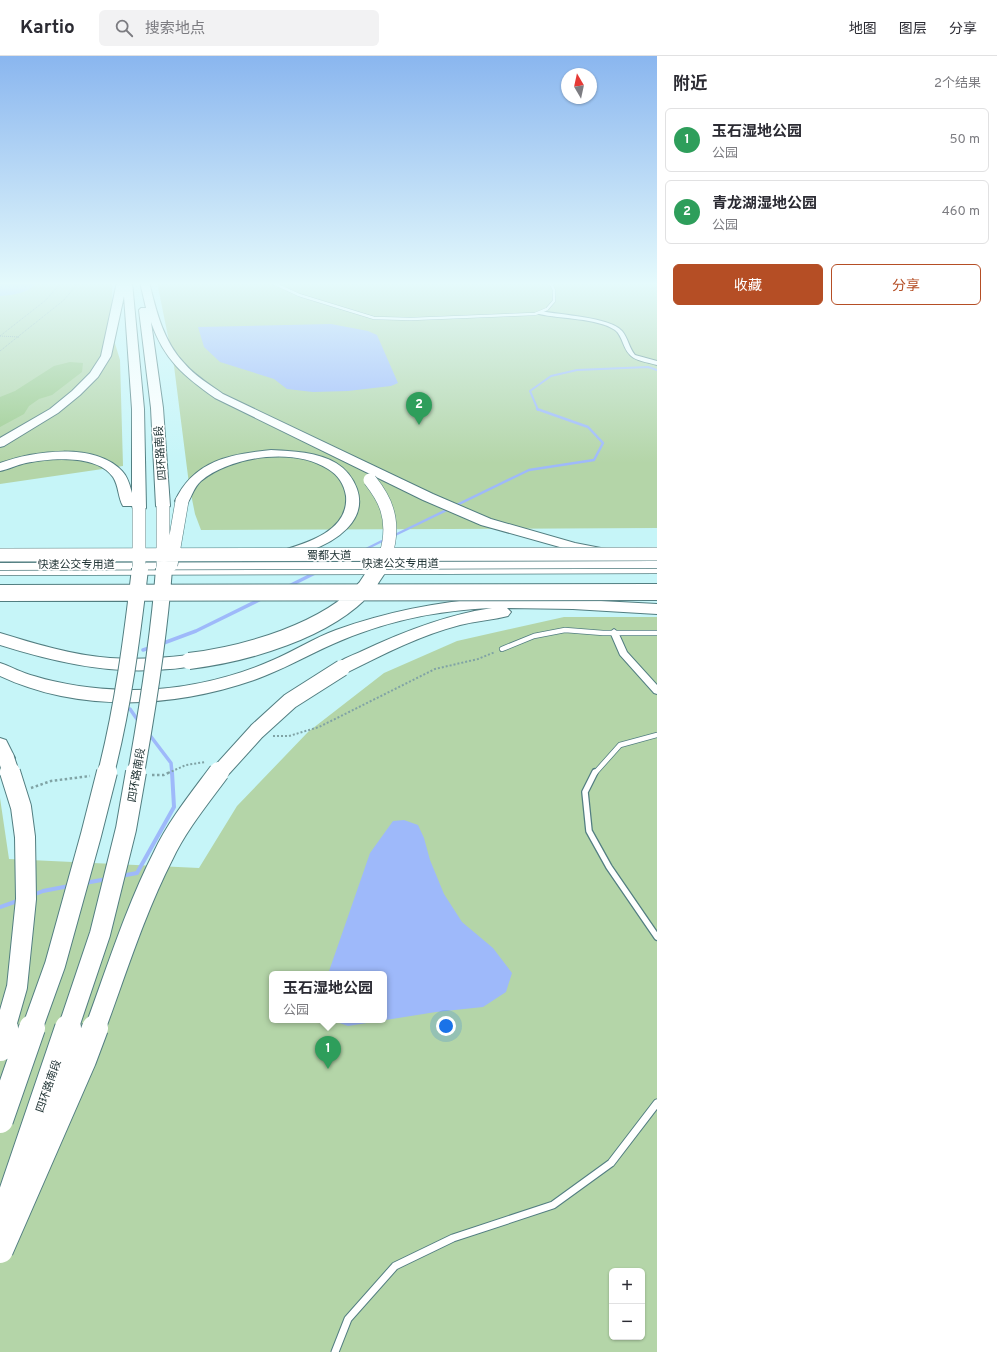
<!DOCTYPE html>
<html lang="zh">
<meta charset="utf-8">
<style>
body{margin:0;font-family:Overpass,"Noto Sans SC",sans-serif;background:#f2f2f3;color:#2b2b33}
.controls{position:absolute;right:12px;bottom:12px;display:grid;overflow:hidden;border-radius:6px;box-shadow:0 1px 3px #0004}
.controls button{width:36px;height:36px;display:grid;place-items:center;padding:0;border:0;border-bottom:1px solid #e1e1e2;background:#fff;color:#2b2b33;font:20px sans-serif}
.compass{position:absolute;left:561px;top:12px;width:36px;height:36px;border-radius:50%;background:#fff;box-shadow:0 1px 3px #0004;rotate:351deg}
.you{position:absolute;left:446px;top:970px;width:14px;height:14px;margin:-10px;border:3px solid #fff;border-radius:50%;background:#1a73e8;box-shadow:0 0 0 6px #1a73e833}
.badge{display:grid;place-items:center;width:26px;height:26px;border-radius:50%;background:#b54e25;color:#fff;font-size:13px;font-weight:700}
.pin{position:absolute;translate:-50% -33px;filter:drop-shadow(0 1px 2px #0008)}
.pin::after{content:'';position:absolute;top:21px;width:14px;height:12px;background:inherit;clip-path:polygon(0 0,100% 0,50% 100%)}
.popup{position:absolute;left:269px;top:915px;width:118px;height:52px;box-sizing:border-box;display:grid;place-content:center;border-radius:6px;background:#fff;filter:drop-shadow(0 1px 3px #0005);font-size:13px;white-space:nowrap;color:#7c7c81}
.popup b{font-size:15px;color:#2b2b33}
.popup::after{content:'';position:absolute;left:50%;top:100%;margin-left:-8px;border:8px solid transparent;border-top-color:#fff}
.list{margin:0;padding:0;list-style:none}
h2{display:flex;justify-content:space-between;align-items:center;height:52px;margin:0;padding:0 16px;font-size:17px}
h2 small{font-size:13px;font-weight:400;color:#7c7c81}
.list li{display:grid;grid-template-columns:26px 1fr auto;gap:12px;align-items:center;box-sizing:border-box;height:64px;margin:0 8px 8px;padding:0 8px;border:1px solid #e1e1e2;border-radius:6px}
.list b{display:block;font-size:15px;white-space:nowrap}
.list p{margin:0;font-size:13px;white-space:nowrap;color:#7c7c81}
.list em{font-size:13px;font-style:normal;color:#7c7c81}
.actions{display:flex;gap:8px;padding:12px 16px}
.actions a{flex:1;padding:9px 0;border:1px solid #b54e25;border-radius:6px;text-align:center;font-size:14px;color:#b54e25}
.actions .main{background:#b54e25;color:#fff}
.icon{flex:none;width:22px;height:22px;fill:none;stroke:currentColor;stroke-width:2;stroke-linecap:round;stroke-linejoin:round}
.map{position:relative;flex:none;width:657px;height:1296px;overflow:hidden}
header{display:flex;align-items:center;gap:24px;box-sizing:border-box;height:56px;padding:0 20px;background:#fff;border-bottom:1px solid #e1e1e2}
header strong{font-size:19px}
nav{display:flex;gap:22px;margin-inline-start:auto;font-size:14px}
.search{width:280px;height:36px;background:#f2f2f3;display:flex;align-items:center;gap:10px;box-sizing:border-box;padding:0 14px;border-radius:6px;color:#7c7c81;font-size:15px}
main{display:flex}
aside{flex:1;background:#fff}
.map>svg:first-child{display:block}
.green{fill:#b4d5a8;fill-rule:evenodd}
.forest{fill:#9ecb8e}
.water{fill:#9eb9fa}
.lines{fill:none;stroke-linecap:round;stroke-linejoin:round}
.stream-far3{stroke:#9eb9fa;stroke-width:2}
.stream-far2{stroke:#9eb9fa;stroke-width:2.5}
.stream-far1{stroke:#9eb9fa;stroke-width:3.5}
.stream{stroke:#9eb9fa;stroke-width:4}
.lane-far3-casing{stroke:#527e81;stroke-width:3.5}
.lane-far2-casing{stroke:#527e81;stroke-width:6}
.lane-far1-casing{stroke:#527e81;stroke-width:8}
.lane-casing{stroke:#527e81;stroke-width:9}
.street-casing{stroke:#527e81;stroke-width:2}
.secondary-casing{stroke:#527e81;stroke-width:2}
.highway-casing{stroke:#527e81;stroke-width:2}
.path-far2{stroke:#80a3a5;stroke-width:1;stroke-dasharray:1 1;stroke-linecap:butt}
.path-far1{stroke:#80a3a5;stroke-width:2;stroke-dasharray:2 2;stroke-linecap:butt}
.path{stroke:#80a3a5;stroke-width:2.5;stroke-dasharray:2.5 2.5;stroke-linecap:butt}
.lane-far3{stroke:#fff;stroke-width:2.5}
.lane-far2{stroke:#fff;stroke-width:4.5}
.lane-far1{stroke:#fff;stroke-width:5.5}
.lane{stroke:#fff;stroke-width:7}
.street{fill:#fff;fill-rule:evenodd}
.secondary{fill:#fff;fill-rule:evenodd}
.highway{fill:#fff;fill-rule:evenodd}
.lane-bridge-casing{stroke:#527e81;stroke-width:6;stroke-linecap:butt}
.highway-bridge-far3-casing{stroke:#527e81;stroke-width:14;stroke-linecap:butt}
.highway-bridge-far2-casing{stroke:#527e81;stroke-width:18;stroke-linecap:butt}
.highway-bridge-far1-casing{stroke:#527e81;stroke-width:22;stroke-linecap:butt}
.highway-bridge-casing{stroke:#527e81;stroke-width:28;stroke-linecap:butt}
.path-bridge{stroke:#80a3a5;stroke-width:1;stroke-dasharray:1 1;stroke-linecap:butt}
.lane-bridge{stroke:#fff;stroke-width:4.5}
.highway-bridge-far3{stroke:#fff;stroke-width:13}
.highway-bridge-far2{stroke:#fff;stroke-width:16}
.highway-bridge-far1{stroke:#fff;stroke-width:20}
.highway-bridge{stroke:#fff;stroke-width:26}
.labels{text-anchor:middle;stroke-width:3.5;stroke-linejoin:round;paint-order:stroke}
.street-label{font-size:11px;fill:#233637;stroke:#fff}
</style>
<header>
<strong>Kartio</strong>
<div class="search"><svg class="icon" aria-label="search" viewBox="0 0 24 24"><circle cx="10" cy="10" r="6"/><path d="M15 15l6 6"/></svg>搜索地点</div>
<nav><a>地图</a><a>图层</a><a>分享</a></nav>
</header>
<main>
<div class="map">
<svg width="657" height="1296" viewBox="0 0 657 1296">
<rect width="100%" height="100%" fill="#c6f5f8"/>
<!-- green -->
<path class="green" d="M0,226H112L113,281L120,304L123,410L0,428Z
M157,226H657V472L201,474L195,458L189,428L174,310Z
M564,561H657V1296H0V742L9,803L199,812L237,750L308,676L384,617L457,585ZM272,918H384V964H272ZM612,1215H642V1281H612Z"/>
<!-- forest -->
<path class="forest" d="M70,306L83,307L82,316L52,339L39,343L29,350L24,358L0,371V341L15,335L54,310Z"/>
<!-- water -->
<path class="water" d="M0,226H38C28,237 15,239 0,240Z
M331,268L368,275L377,279L398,327L391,330L348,335L313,336L287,333L274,323L220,306L204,291L198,271Z
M404,764L418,769L424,782L430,804L444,838L462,866L493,892L512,917L506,936L483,951L436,956L348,970L331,964H384V918H328L370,797L393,765Z"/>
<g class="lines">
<!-- stream-far3 -->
<path class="stream-far3" d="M538,354L530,335L551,320L577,314L648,311L657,314"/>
<!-- stream-far2 -->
<path class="stream-far2" d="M393,480L529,414L594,404L603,387L588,371L537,353
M364,494L386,483"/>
<!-- stream-far1 -->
<path class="stream-far1" d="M289,530L315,517
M161,588L196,575L261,543
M143,594L152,591
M130,653L139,666
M149,678L171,707L172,717"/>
<!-- stream -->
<path class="stream" d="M121,820L137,817L174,751L172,716
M85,827L107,823
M33,839L43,835L69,830
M0,851L20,844"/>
<!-- lane-far3 casing -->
<g class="lane-far3-casing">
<path id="lane-far3" d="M271,226L299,239L374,262L411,263L535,258L547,253L554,245V234L550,226"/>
</g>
<!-- lane-far2 casing -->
<g class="lane-far2-casing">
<path id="lane-far2" d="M502,593L534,580L565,574L603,577H657
M595,717L620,689L657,679"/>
</g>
<!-- lane-far1 casing -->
<g class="lane-far1-casing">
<path id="lane-far1" d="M595,716L585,736L589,775L609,811L657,881"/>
</g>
<!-- lane casing -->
<g class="lane-casing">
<path id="lane" d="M335,1296L348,1263L395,1210L453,1182L553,1149L611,1107L657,1047"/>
</g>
<!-- street casing -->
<g class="street-casing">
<path id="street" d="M541,255C559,259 610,261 622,275C628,282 629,292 635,299L657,305V309C640,304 630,306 623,287C621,282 619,277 615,274C598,262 560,263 539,258L538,257Z
M614,573L618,576L627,596L657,629V638L654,637L620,599L610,576Z"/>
</g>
<!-- secondary casing -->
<g class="secondary-casing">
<path id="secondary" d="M657,505V513L0,515V507Z"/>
</g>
<!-- highway casing -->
<g class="highway-casing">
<path id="highway" d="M117,226H132L144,353L146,452L144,455H134L132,450H123C118,442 119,430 113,421C97,398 50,402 26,407C17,409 9,413 0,415V407C34,395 94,386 122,415C128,421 130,430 132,437V353L124,240L111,300L98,321L80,339L58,357L4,390L0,391V382L50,353L72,335L90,317L101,300Z
M140,226H149C156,254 163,285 184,307C195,320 209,328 223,338L433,438L491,463L575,487L606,493L608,496L606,499L601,500L574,495L481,469L423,444L215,342C184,320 164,304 151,266L163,352L170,450L168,453H158L156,450L151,352L139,254L141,252H146Z
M271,394C293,395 317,396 336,407C346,413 353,422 357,433C368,465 335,486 309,495C300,498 289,504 280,501L278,498L280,495C307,487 349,475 346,440C344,428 338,419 328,413C294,391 231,400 201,425C194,431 192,440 187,448H177L175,445C194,404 231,398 271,394Z
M489,542H545L657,548V558L573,553L507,552L511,556L508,560C493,564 476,565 460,569C421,579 384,598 348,616L342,618L336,616L334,612C338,604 351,600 360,596C402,576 445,559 492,552C438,554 382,566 333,588C306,600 282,614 254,624C173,652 79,657 0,620V607C12,611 22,617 34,620C63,629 95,633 126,634C175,635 228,624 273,604C294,595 314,582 336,574C386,556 436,546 489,542Z
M0,577C36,588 72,599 110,602C136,604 163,602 189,599L195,601L197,605L195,609C182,613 168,613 155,614C102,617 51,605 0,589Z
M0,682L6,684L15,702L12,707L6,709L0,707Z"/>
</g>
<!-- path-far2 -->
<path class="path-far2" d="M0,280L19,281
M0,295L64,244L79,226"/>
<!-- path-far1 -->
<path class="path-far1" d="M273,680H289L319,671L435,613L478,603L495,596
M168,717L186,709L205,706"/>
<!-- path -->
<path class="path" d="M152,719H164L170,716
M31,732L51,725L90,720"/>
<!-- lane-far3 -->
<use href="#lane-far3" class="lane-far3"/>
<!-- lane-far2 -->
<use href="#lane-far2" class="lane-far2"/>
<!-- lane-far1 -->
<use href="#lane-far1" class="lane-far1"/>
<!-- lane -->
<use href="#lane" class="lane"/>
<!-- street -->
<use href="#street" class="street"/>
<!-- secondary -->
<use href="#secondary" class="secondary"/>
<!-- highway -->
<use href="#highway" class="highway"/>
<!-- lane-bridge casing -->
<g class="lane-bridge-casing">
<path id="lane-bridge" d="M380,516L657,515
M0,517L372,516"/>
</g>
<!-- highway-bridge-far3 casing -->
<g class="highway-bridge-far3-casing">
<path id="highway-bridge-far3" d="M370,424C377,433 384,443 387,454C393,473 389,499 378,514
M163,450V514
M139,452V514
M0,499L657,498
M171,509L182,445"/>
</g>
<!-- highway-bridge-far2 casing -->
<g class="highway-bridge-far2-casing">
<path id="highway-bridge-far2" d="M0,537L657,536
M189,605C246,598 327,575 366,531C370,525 374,519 378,513
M6,702L11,717
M106,717C123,651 132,581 140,513
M136,717C148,650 159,582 164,513
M219,717L257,675L290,645L342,612"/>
</g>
<!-- highway-bridge-far1 casing -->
<g class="highway-bridge-far1-casing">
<path id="highway-bridge-far1" d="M5,973L17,931L26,843L25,781L21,751L10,716
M32,973L55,909L91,779L107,716
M68,973L100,878L126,773L136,716
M95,973C116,916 135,855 163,800C177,770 199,743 219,716"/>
</g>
<!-- highway-bridge casing -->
<g class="highway-bridge-casing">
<path id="highway-bridge" d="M0,992L5,972
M0,1064L32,972
M0,1172L68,972
M0,1194L83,1004L95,972"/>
</g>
<!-- path-bridge -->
<path class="path-bridge" d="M0,280L46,244L62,226"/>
<!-- lane-bridge -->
<use href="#lane-bridge" class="lane-bridge"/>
<!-- highway-bridge-far3 -->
<use href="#highway-bridge-far3" class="highway-bridge-far3"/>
<!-- highway-bridge-far2 -->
<use href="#highway-bridge-far2" class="highway-bridge-far2"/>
<!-- highway-bridge-far1 -->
<use href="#highway-bridge-far1" class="highway-bridge-far1"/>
<!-- highway-bridge -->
<use href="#highway-bridge" class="highway-bridge"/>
</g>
<!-- sky -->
<linearGradient id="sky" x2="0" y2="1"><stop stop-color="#8ab6ef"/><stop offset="0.56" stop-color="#e5fafc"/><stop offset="1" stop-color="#e5fafc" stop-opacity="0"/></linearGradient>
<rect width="657" height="407" fill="url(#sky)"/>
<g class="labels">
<!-- street labels -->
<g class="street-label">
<text transform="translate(160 397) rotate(-94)" y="4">四环路南段</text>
<text x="329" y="503">蜀都大道</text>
<text x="400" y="511">快速公交专用道</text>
<text x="76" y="512">快速公交专用道</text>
<text transform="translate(136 719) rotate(-80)" y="4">四环路南段</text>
<text transform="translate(48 1030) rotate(-71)" y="4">四环路南段</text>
</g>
</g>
</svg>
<div class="controls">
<button>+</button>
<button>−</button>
</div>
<svg class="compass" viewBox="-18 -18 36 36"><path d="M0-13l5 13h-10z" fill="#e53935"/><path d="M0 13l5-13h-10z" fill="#7c7c81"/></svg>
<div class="you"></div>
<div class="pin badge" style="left:328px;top:1013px;background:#2e9e5b">1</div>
<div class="popup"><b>玉石湿地公园</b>公园</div>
<div class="pin badge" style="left:419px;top:369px;background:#2e9e5b">2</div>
</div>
<aside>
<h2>附近<small>2个结果</small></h2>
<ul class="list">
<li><span class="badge" style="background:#2e9e5b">1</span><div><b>玉石湿地公园</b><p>公园</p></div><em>50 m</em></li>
<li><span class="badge" style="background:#2e9e5b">2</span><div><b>青龙湖湿地公园</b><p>公园</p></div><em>460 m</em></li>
</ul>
<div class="actions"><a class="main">收藏</a><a>分享</a></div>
</aside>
</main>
